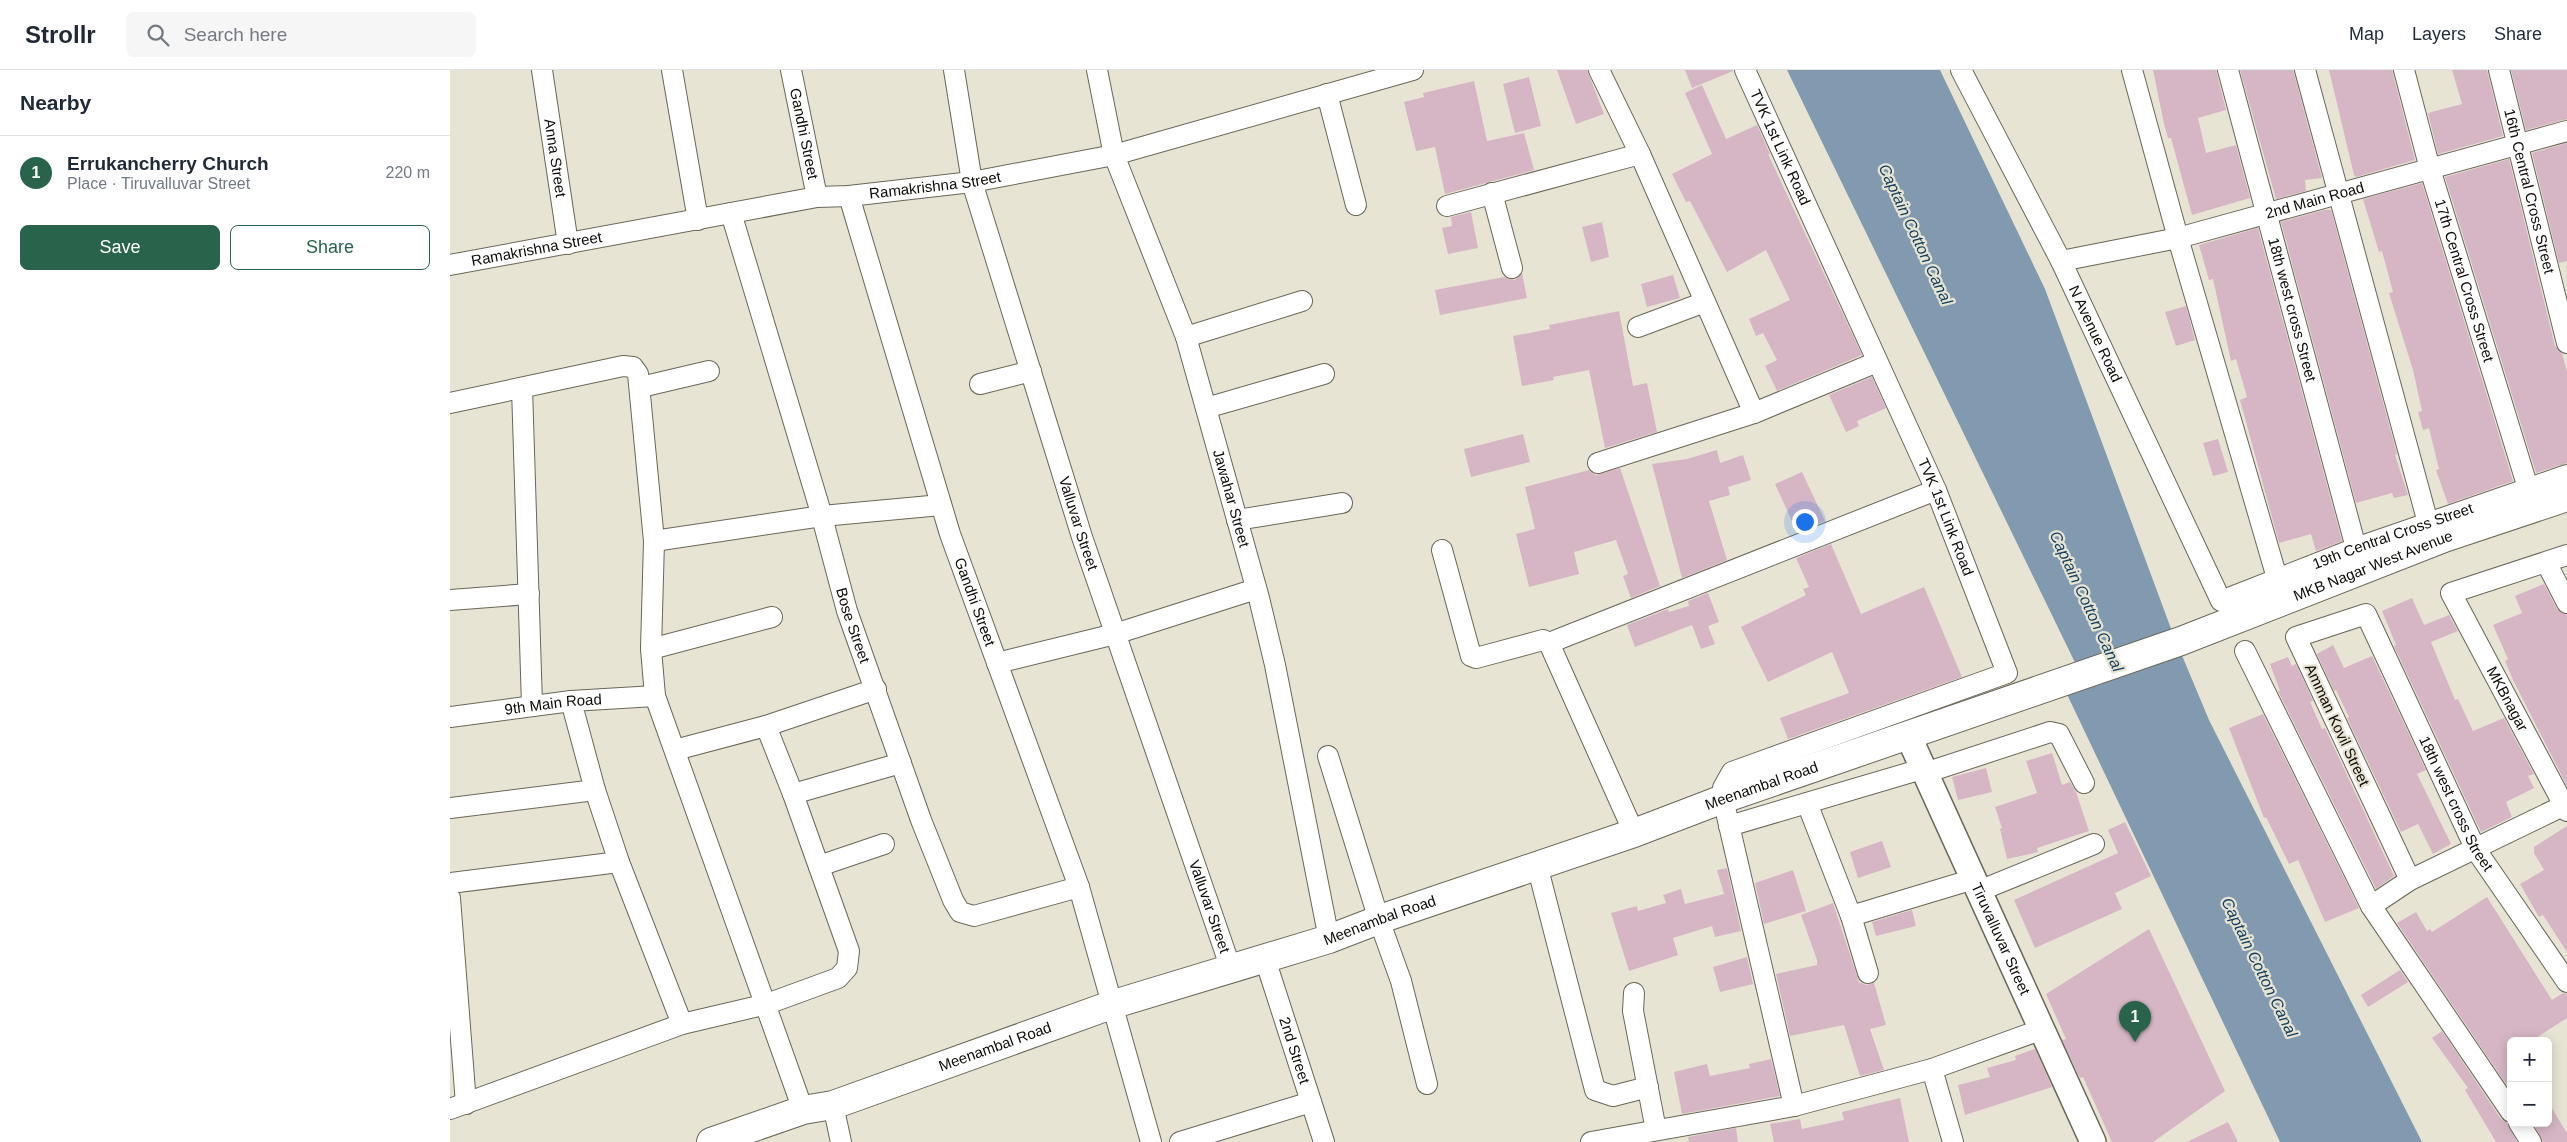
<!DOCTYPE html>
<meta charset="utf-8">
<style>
body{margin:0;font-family:Arial,sans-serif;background:#f6f6f7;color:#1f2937}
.controls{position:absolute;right:15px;bottom:15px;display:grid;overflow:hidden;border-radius:8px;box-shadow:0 2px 12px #0003}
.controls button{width:45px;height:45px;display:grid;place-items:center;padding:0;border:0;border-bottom:1px solid #e0e1e3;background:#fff;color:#1f2937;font:25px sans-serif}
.you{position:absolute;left:1354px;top:451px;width:18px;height:18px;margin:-12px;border:4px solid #fff;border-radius:50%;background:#1a73e8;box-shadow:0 0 0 8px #1a73e833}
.badge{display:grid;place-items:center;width:32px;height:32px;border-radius:50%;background:#29634c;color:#fff;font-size:16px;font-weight:700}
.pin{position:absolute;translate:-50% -41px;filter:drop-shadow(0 1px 2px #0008)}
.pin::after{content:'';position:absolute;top:26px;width:18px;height:15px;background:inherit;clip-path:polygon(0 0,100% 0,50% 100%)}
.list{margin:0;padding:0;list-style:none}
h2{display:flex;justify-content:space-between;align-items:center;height:65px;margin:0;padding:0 20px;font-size:21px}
h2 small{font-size:16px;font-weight:400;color:#747a83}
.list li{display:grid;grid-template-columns:32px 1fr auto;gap:15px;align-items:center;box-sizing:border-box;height:75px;padding:0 20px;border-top:1px solid #e0e1e3}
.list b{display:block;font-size:19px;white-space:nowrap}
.list p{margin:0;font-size:16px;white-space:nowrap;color:#747a83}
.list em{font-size:16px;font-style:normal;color:#747a83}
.actions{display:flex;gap:10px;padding:15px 20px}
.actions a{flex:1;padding:11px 0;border:1px solid #29634c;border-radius:8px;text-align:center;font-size:18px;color:#29634c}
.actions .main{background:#29634c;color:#fff}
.icon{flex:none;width:28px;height:28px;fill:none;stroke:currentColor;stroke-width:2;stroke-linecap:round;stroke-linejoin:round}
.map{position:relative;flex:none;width:2117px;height:1072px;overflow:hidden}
header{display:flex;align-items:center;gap:30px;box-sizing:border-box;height:70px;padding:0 25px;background:#fff;border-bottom:1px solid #e0e1e3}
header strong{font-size:24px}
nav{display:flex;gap:28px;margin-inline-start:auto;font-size:18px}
.search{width:350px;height:45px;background:#f6f6f7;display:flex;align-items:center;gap:12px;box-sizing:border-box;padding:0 18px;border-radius:8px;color:#747a83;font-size:19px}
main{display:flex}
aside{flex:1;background:#fff}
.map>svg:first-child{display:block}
.water{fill:#829aaf}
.building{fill:#d6b6c5}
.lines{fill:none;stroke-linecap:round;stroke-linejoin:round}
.minor-casing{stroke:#6a6658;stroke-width:22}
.tertiary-casing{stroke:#6a6658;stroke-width:28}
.secondary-casing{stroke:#6a6658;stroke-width:30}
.minor{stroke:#fff;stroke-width:20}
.tertiary{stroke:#fff;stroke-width:25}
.secondary{stroke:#fff;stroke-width:28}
.labels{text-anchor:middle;stroke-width:4.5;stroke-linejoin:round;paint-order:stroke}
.street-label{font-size:15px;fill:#0d0b07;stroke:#e8e4d4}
.water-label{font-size:16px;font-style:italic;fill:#123d5c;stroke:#e8e4d4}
</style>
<header>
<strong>Strollr</strong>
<div class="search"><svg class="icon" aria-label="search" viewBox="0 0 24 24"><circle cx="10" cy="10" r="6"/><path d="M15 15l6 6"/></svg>Search here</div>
<nav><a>Map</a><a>Layers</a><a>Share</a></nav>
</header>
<main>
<aside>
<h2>Nearby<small></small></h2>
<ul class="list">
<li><span class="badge">1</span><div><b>Errukancherry Church</b><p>Place · Tiruvalluvar Street</p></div><em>220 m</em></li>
</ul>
<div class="actions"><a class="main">Save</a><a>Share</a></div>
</aside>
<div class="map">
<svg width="2117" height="1072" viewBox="0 0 2117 1072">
<rect width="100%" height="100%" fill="#e8e4d4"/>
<!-- water -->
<path class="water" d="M1337,0H1490L1595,219L1723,564L1759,650L1972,1072H1830L1614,618L1632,607Z"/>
<!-- building -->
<path class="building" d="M1107,0H1137L1154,44L1126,54Z
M1235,0H1283V1L1242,18Z
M1703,0H1766L1776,40L1748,48L1756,83L1786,75L1800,128L1742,145L1721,68H1718L1714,54Z
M1790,0H1843L1872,108L1855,110L1856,121L1826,129Z
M1879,0H1942L1965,90L1906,107L1904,105Z
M2002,0H2037L2053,66L1988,84L1978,43L2012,34Z
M2061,0H2117V49L2076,60Z
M1079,7L1091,56L1065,63L1053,14Z
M1024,11L1037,71L1074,63L1084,100L995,124L985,77L966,81L954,32L974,27L973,23Z
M1252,15L1276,69L1307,55L1320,84H1318L1412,285L1327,321L1315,296L1327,290L1313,263L1306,266L1299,249L1340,230L1316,180L1277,202L1240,131L1236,132L1222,104L1262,84L1235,23Z
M2117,73V191L2109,193L2082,83Z
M2059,89L2105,276L2112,283L2117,302V393L2086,403L1995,107Z
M1972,113L2063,411L1998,434L1986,400L1989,399L1979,358L1973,360L1968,342L1972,341L1963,300L1939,223L1943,222L1932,181L1929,182L1913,129Z
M1874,140H1881L1947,384L1945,385L1958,425L1944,428L1942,423L1906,433L1831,152Z
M1021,142L1028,178L998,184L992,158L1002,156L1001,147Z
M1152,152L1159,187L1141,192L1132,157Z
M1808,158L1892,471L1866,481L1861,464L1829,473L1790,330L1797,327L1786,289L1781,291L1763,209L1759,210L1749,175Z
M1072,203L1077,228L990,245L985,220L1054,207L1065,210Z
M1223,205L1230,228L1197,237L1191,214Z
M1736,236L1745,270L1726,276L1715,242Z
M1169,241L1183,316L1197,313L1207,362L1155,378L1139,300L1103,307L1104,310L1072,316L1063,266L1100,259L1099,255Z
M1422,307L1436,338L1407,351L1409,356L1396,362L1379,325Z
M1073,364L1080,392L1021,407L1014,379Z
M1768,369L1778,402L1763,406L1753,373Z
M1267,380L1270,393L1293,385L1301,410L1278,417L1280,425L1259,431L1277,490L1232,508L1202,394L1237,389Z
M1170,398L1210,516L1181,528L1173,506L1178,504L1166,470L1124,482L1129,504L1079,517L1066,464L1085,459L1075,417L1139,400L1146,405Z
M1352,402L1375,451L1347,462L1325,414Z
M1381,474L1411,544L1474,517L1512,607L1338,669L1330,648L1399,623L1382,582L1318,612L1291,557L1356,525L1353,519L1359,517L1346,488Z
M2094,514L2107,539L2117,545V716L2063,610L2055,591L2058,589L2043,555L2072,543L2065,526Z
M1258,523L1269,552L1258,556L1265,574L1251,579L1242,555L1185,577L1177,555L1218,539L1219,542L1239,536L1238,531Z
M1962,528L1974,555L1999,545L2008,561L1981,572L2005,630L2008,629L2023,661L2054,648L2084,704L2078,706L2084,718L2056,732L2062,747L2031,762L1944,576L1946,575L1932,541Z
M1883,575L1894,598L1922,586L1976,700L1967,704L2001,774L1983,784L1968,754L1951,762L1897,648L1899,647L1886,620L1884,621L1867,584Z
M1838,587L1842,596L1846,594L1863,631L1860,632L1872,659L1875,658L1944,806L1926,819L1828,621H1830L1820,594Z
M1813,644L1909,838L1875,852L1848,790L1839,794L1816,747L1814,748L1779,658Z
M1602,683L1612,715L1620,712L1626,722L1639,761L1587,778L1588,782L1557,789L1550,759L1552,758L1545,737L1587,723L1576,691Z
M1536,698L1542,722L1508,730L1502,707Z
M1675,752L1701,806L1665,823L1672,839L1585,878L1564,830L1668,783L1658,760Z
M2117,756V882L2093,845L2089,847L2070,814L2094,800L2084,783V777Z
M1432,771L1441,797L1408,808L1400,782Z
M1277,798L1291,861L1265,867L1262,856L1223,868L1228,885L1179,901L1161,843L1187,836L1188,841L1216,833L1213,825L1231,819L1235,834L1274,824L1267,800Z
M1343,800L1356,841L1314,854L1305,813Z
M2037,827L2102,930L2113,923L2117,924V948L2081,971H2061V1011L2056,1014L1947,853L1966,842L1977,861L1980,859L1982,862Z
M1383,833L1409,912L1416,915L1424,913L1436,955L1420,959L1434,1000L1410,1006L1394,955L1340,966L1326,904L1367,895V890L1351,845Z
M1462,840L1466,856L1426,866L1422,852Z
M1699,859L1775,1021L1703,1072H1662L1633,1007L1630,1008L1612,970L1616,969L1596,924Z
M1297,887L1303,914L1270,922L1263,897Z
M1950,900L1958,912L1918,937L1911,925Z
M1992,961L2051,1049L2057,1053L2067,1072H2046L2015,1020L2018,1018L1982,968Z
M1585,979L1602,1017L1515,1045L1508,1015L1540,1007L1537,998L1566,990L1565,986Z
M1321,989L1330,1026L1232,1044L1224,1002L1257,994L1260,1006L1300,998L1299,994Z
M1450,1028L1459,1072H1324L1320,1054L1350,1049L1352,1059L1394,1050L1392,1042Z
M2098,1032L2117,1063V1072H2093L2083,1053H2098Z
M1778,1052L1788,1072H1737Z
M1286,1058L1288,1072H1239L1238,1067Z"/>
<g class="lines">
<!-- minor casing -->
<g class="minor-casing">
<g id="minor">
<path id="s1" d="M92,0L118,174"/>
<path d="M222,0L248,150"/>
<path id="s2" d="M341,0L367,127"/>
<path id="s3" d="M504,0L522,112L632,467L781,899"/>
<path id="s4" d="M647,0L664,85L736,267L809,528L825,595L879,869"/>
<path d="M1149,0L1190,84L1304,343"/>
<path id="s5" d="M1295,0L1486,420L1557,603L1282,702L1273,718V729L1344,1036"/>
<path id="s6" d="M1511,0L1611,191L1771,531L1906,478L2117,405"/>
<path d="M1682,0L1728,168L1827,508"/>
<path id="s7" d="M1778,0L1906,478"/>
<path d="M1855,0L1978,453"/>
<path id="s8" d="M1954,0L1980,99L2078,418"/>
<path id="s9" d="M2049,0L2117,273"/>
<path d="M877,24L906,135"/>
<path d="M1042,123L1062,198"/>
<path id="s10" d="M399,126L500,464L629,817L701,1072"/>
<path d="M997,136L1190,84"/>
<path id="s11" d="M281,143L369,436L397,541L471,750L503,830L510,842L524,846L629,817"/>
<path id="s12" d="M1611,191L1728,168L2117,61"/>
<path id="s13" d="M0,195L367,127L399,126L522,112L664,85L963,0"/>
<path d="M1188,257L1255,232"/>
<path d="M736,267L852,231"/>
<path d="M530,314L581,301"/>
<path d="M191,317L259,301"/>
<path d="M72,318L82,635"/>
<path d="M0,333L173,296L183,297L188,304L204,471L201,579L205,626L353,1040"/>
<path d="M756,338L874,304"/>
<path d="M1148,393L1304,343L1427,292"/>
<path d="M787,450L892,433"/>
<path d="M204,471L372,446L491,435"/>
<path d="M992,480L1021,586L1026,588L1093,570L1099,573L1184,763"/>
<path id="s14" d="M2117,485L2001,523L2117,741"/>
<path d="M2097,494L2117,533"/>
<path d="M0,530L79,524"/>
<path d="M1099,573L1486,420"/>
<path d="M201,579L322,547"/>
<path d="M1795,581L1921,836L2061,1042"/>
<path d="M547,593L665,564L806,519"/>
<path d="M121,631L145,720L169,792L232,954"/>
<path id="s15" d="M0,647L121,631L205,626"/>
<path d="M225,680L316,656L426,619"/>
<path d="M878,686L929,850L951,911L977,1014"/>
<path d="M1475,703L1600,662L1609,664L1634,713"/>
<path d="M343,724L451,693"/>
<path d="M1357,733L1401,846L1418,903"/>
<path d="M0,738L145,720"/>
<path d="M1279,756L1472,699"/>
<path d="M1087,795L1145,1020L1163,1026L1198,1017"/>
<path d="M369,796L434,774"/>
<path id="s16" d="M1960,810L1846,567L1916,544L2026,780L2117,912"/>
<path d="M0,813L169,792"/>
<path d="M1529,821L1644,774"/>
<path d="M0,828L16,1034"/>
<path d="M1921,836L1960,810L2117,734"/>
<path d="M1401,846L1524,809"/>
<path id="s17" d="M815,889L874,1072"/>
<path d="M1184,923L1183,941L1206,1060"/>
<path d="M1482,999L1503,1072"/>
<path d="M383,1035L391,1072"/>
<path d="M0,1039L232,954L317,934L388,908L397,898L399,881L343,724L316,656"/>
<path d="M2069,1053L2081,1072"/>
<path d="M730,1072L861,1032"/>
<path d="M1141,1072L1344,1036L1482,999L1593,959"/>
</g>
</g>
<!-- tertiary casing -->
<g class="tertiary-casing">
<g id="tertiary">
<path id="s18" d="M1458,665L1643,1072"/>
</g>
</g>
<!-- secondary casing -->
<g class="secondary-casing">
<g id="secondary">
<path id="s19" d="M261,1072L353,1040L383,1035L664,934L879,869L936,847L1184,763L1273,729L1731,571L1994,468L2117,427"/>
</g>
</g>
<!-- minor -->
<use href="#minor" class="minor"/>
<!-- tertiary -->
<use href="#tertiary" class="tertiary"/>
<!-- secondary -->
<use href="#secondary" class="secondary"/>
</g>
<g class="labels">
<!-- street labels -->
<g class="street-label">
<text dy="5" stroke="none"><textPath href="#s2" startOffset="65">Gandhi Street</textPath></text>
<text dy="5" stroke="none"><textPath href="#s5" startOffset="85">TVK 1st Link Road</textPath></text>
<text dy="5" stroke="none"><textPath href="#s1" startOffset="89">Anna Street</textPath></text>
<text dy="5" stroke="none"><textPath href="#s13" startOffset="492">Ramakrishna Street</textPath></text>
<text dy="5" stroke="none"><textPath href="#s9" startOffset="125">16th Central Cross Street</textPath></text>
<text dy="5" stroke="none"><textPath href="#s12" startOffset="261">2nd Main Road</textPath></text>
<text dy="5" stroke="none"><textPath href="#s13" startOffset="88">Ramakrishna Street</textPath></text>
<text dy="5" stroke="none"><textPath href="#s8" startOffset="219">17th Central Cross Street</textPath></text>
<text dy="5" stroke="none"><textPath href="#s7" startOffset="248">18th west cross Street</textPath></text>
<text dy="5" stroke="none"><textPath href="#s6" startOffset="296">N Avenue Road</textPath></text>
<text dy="5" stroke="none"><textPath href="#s4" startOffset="450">Jawahar Street</textPath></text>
<text dy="5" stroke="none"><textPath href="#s5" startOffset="490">TVK 1st Link Road</textPath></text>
<text dy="5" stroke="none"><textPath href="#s3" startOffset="471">Valluvar Street</textPath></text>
<text dy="5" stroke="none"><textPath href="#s6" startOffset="775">19th Central Cross Street</textPath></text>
<text dy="5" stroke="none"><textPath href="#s19" startOffset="1760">MKB Nagar West Avenue</textPath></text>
<text dy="5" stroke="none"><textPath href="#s10" startOffset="425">Gandhi Street</textPath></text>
<text dy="5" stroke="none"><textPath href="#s11" startOffset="430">Bose Street</textPath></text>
<text dy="5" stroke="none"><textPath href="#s14" startOffset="242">MKBnagar</textPath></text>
<text dy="5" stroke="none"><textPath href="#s15" startOffset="104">9th Main Road</textPath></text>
<text transform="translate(1887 655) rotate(65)" y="5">Amman Kovil Street</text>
<text dy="5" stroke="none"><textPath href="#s19" startOffset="1110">Meenambal Road</textPath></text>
<text dy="5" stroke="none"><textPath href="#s16" startOffset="552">18th west cross Street</textPath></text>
<text dy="5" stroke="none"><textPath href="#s3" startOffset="876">Valluvar Street</textPath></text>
<text dy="5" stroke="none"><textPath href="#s19" startOffset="705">Meenambal Road</textPath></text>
<text dy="5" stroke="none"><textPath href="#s18" startOffset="224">Tiruvalluvar Street</textPath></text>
<text dy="5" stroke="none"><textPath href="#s19" startOffset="300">Meenambal Road</textPath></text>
<text dy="5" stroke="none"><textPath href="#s17" startOffset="96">2nd Street</textPath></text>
</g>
<!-- water labels -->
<g class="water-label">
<text transform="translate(1466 164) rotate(65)" y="6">Captain Cotton Canal</text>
<text transform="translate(1637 531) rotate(65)" y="6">Captain Cotton Canal</text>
<text transform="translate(1810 897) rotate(64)" y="6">Captain Cotton Canal</text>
</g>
</g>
</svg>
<div class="controls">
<button>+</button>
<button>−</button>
</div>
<div class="you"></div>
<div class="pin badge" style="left:1685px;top:972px">1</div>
</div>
</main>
